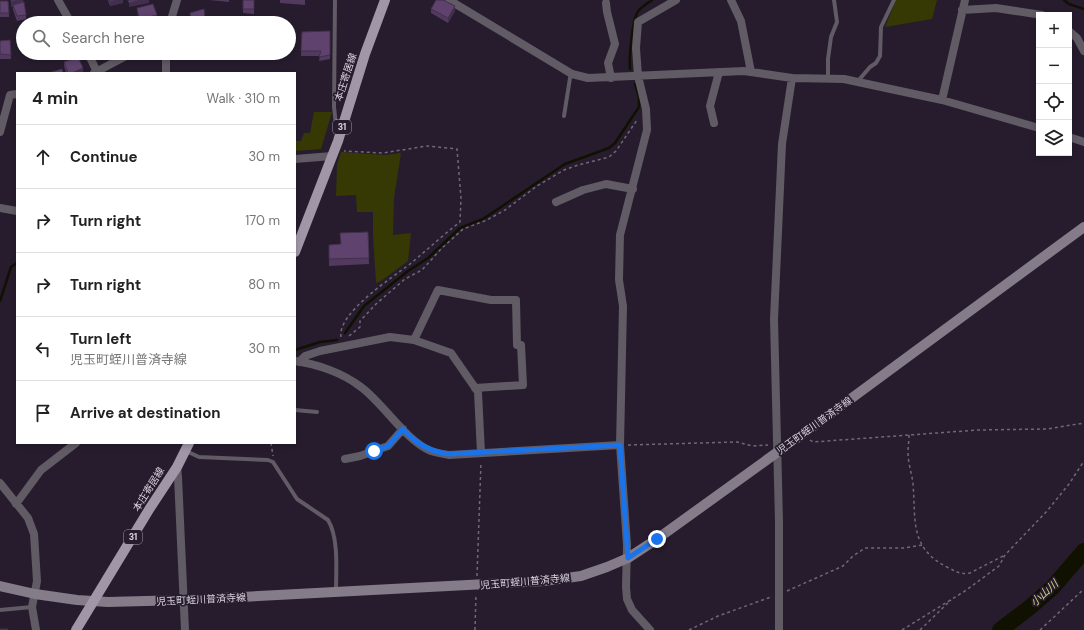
<!DOCTYPE html>
<meta charset="utf-8">
<style>
body{margin:0;font-family:"DM Sans","Noto Sans JP",sans-serif;background:#f2f2f2;color:#222}
.controls{position:absolute;right:12px;top:12px;display:grid;overflow:hidden;border-radius:0px;box-shadow:0 2px 6px #0003}
.controls button{width:36px;height:36px;display:grid;place-items:center;padding:0;border:0;border-bottom:1px solid #e0e0e0;background:#fff;color:#222;font:20px sans-serif}
.stop{position:absolute;width:12px;height:12px;margin:-9px;border:3px solid #1a73e8;border-radius:50%;background:#fff}
.stop.end{background:#1a73e8;border-color:#fff;box-shadow:0 1px 4px #0008}
.list{margin:0;padding:0;list-style:none}
h2{display:flex;justify-content:space-between;align-items:center;height:52px;margin:0;padding:0 16px;font-size:17px}
h2 small{font-size:13px;font-weight:400;color:#767676}
.list li{display:grid;grid-template-columns:26px 1fr auto;gap:12px;align-items:center;box-sizing:border-box;height:64px;padding:0 16px;border-top:1px solid #e0e0e0}
.list b{display:block;font-size:15px;white-space:nowrap}
.list p{margin:0;font-size:13px;white-space:nowrap;color:#767676}
.list em{font-size:13px;font-style:normal;color:#767676}
.icon{flex:none;width:22px;height:22px;fill:none;stroke:currentColor;stroke-width:2;stroke-linecap:round;stroke-linejoin:round}
.map{position:relative;flex:none;width:1084px;height:630px;overflow:hidden}
.search{position:absolute;background:#fff;box-shadow:0 2px 6px #0003;left:16px;top:16px;width:280px;height:44px;display:flex;align-items:center;gap:10px;box-sizing:border-box;padding:0 14px;border-radius:22px;color:#767676;font-size:15px}
.panel{position:absolute;background:#fff;box-shadow:0 2px 6px #0003;left:16px;top:72px;width:280px;height:372px;border-radius:0px}
.map>svg:first-child{display:block}
.green{fill:#373905}
.lines{fill:none;stroke-linecap:round;stroke-linejoin:round}
.stream{stroke:#101100;stroke-width:2.5}
.river{stroke:#101100;stroke-width:16}
.path{stroke:#716877;stroke-width:1.5;stroke-dasharray:3 3;stroke-linecap:butt}
.service{stroke:#605b64;stroke-width:4}
.minor{stroke:#605b64;stroke-width:8}
.secondary{stroke:#857c8a;stroke-width:10}
.primary{stroke:#a196a8;stroke-width:10}
.wall{fill:#523a5f}
.shaded-wall{fill:#422f4d}
.building{fill:#5f436e;stroke:#422f4d}
.route{stroke:#1a73e8;stroke-width:5}
.labels{text-anchor:middle;stroke-width:3.5;stroke-linejoin:round;paint-order:stroke}
.shield{fill:#261c2d;stroke:#a39ba8;stroke-width:1}
.shield-label{font-size:9px;font-weight:bold;fill:#d9d2dd}
.street-label{font-size:10px;fill:#d9d2dd;stroke:#261c2d}
.water-label{font-size:11px;font-style:italic;fill:#ccd27f;stroke:#261c2d}
</style>
<div class="map">
<svg width="1084" height="630" viewBox="0 0 1084 630">
<rect width="100%" height="100%" fill="#261c2d"/>
<!-- green -->
<path class="green" d="M896,0H937L932,19L885,27Z
M314,112H332L321,149L295,151V141H301L304,133H310Z
M341,152L386,155L401,153L394,198L393,235L411,233L408,261L381,281L376,283L373,236V212H357L356,195L336,196L337,164Z"/>
<g class="lines">
<!-- stream -->
<path class="stream" d="M1064,0L1069,4L1084,9
M630,69C629,57 632,18 639,10C643,6 648,3 652,0
M0,301L11,267L17,263
M345,333L364,306L408,271L428,258L460,228L483,219L565,164L609,148L615,143L639,107V97L635,84
M295,350L320,342L337,340"/>
<!-- river -->
<path class="river" d="M1000,630L1029,608L1052,588L1084,551"/>
<!-- path -->
<path class="path" d="M349,336L360,327V321L376,304L405,279L422,270L441,249L463,229L487,220L505,210L537,186L564,170L578,165L609,157L616,151L637,120
M341,337C337,313 393,277 410,264C427,250 443,235 460,222L461,198L457,149L427,146L383,153L344,151
M909,435C909,441 908,447 908,453C908,463 912,474 913,484C916,519 909,548 947,567C955,571 960,575 970,573L1005,555
M810,440L813,442L978,430L1047,429L1084,423
M271,443L273,456
M628,445L737,442L752,446L768,445
M477,576L481,462
M787,591L843,566L853,556L865,548H903L923,545
M475,630L476,594
M689,630L718,616L771,597
M902,630L965,591L999,566L1005,555L1047,511L1069,484L1084,461
M920,630L951,600
M1040,630L1084,589"/>
<!-- service -->
<path class="service" d="M335,0L334,107L337,134
M828,78V59L831,37L837,22L834,0
M858,81L870,67L876,63L880,56L881,27L894,0
M564,116L570,78L572,74
M295,410L317,412
M186,451L199,457L268,460L273,462L297,499L328,520C339,538 336,571 336,591
M0,610L32,607"/>
<!-- minor -->
<path class="minor" d="M58,0L71,23
M449,0L572,74L588,78L744,71L792,78L844,79L942,100L1039,128
M731,0L741,21L751,72
M606,3L607,12L615,44L608,63L611,78
M962,10L996,8L1042,15
M170,23L177,0
M1069,31L1077,38L1084,51
M88,53L97,72
M166,53V73
M94,73L126,56L135,53
M942,100L965,0
M714,123L710,106L719,72
M0,132L10,95L17,94
M1069,137L1084,142
M295,159L332,156
M556,202L583,190L606,184L633,189
M0,208L17,211
M414,340L438,290L491,300H516L517,345H521L523,385L475,388
M295,361C317,364 343,373 361,387C383,403 406,441 431,451C437,453 443,454 449,455L620,445
M299,362L305,356L320,351L390,337L414,340L451,353L478,392L481,453
M345,459L360,456L388,446L403,429
M177,467L178,477L185,630
M0,483L28,518L34,534L37,581L32,607L36,630
M16,504L41,470L76,443
M650,630L632,610L627,599L626,587L627,545L620,445L623,306L619,280L620,235L647,130L646,109L638,76L636,48L638,22L676,0
M779,630V522L774,319L782,144L792,78"/>
<!-- secondary -->
<path class="secondary" d="M0,586L35,594L77,600L108,602L184,600L544,581L581,576L607,567L628,558L657,539L822,420L1084,227"/>
<!-- primary -->
<path class="primary" d="M295,252L338,141L365,54L385,0
M76,630L150,508L177,467L189,443"/>
</g>
<!-- wall -->
<path class="wall" d="M11,0H23L26,15V19L17,21L13,10V6L11,7Z
M108,0H123V3L110,6Z
M209,0H229V2Z
M243,0H254V14L243,13Z
M280,0H305V5L280,3Z
M0,1L9,13V17H0Z
M204,9L205,23H191L190,13Z
M431,9L455,11L448,23L431,13Z
M330,31V59L319,61L320,56H301L302,32Z
M10,40L11,59H0V41Z
M64,62L83,73H66L64,66Z
M368,232L369,264L329,266V245L341,244Z"/>
<!-- shaded-wall -->
<path class="shaded-wall" d="M18,0H23V3L11,7V2Z
M118,0H123V3L110,6V2Z
M142,0H149V3L129,7V3Z
M455,6V11L448,23V18Z
M157,15V20L142,23H139V19Z
M83,68V73H72Z"/>
<!-- building -->
<path class="building" d="M11,0H18L11,2Z
M109,0H118L110,2Z
M128,0H142L129,3Z
M243,0H254V9H243Z
M436,0H443L455,6L448,18L431,9Z
M0,1H8L9,13H0Z
M24,2L26,15L17,16L13,5Z
M153,4L157,15L139,19L137,8Z
M204,9L205,20L191,22L190,13Z
M330,31V55L319,57L321,51H301L302,32Z
M10,40L11,55L0,54V41Z
M78,57L83,68L72,73H68L64,62Z
M62,69L63,73H48Z
M368,232L369,258L329,259V245L341,244L340,233Z
M0,629H8V630H0Z"/>
<g class="lines">
<!-- route -->
<path class="route" d="M374,451L388,446L403,429C416,444 430,452 449,454L620,445L628,558L657,539"/>
</g>
<g class="labels">
<!-- shield labels -->
<g class="shield">
<rect x="333" y="120" width="18" height="14" rx="3"/>
<rect x="124" y="530" width="18" height="14" rx="3"/>
</g>
<g class="shield-label">
<text x="342" y="130">31</text>
<text x="133" y="540">31</text>
</g>
<!-- street labels -->
<g class="street-label">
<text transform="translate(345 77) rotate(-72)" y="4">本庄寄居線</text>
<text transform="translate(814 425) rotate(-36)" y="4">児玉町蛭川普済寺線</text>
<text transform="translate(148 489) rotate(-58)" y="4">本庄寄居線</text>
<text transform="translate(525 581) rotate(-5)" y="4">児玉町蛭川普済寺線</text>
<text transform="translate(201 599) rotate(-3)" y="4">児玉町蛭川普済寺線</text>
</g>
<!-- water labels -->
<g class="water-label">
<text transform="translate(1044 593) rotate(-42)" y="4">小山川</text>
</g>
</g>
</svg>
<div class="controls">
<button>+</button>
<button>−</button>
<button><svg class="icon" aria-label="locate" viewBox="0 0 24 24"><circle cx="12" cy="12" r="6"/><path d="M12 2v4M12 18v4M2 12h4M18 12h4"/></svg></button>
<button><svg class="icon" aria-label="layers" viewBox="0 0 24 24"><path d="M12 4l9 5-9 5-9-5zM3 14l9 5 9-5"/></svg></button>
</div>
<div class="stop" style="left:374px;top:451px"></div>
<div class="stop end" style="left:657px;top:539px"></div>
<div class="search"><svg class="icon" aria-label="search" viewBox="0 0 24 24"><circle cx="10" cy="10" r="6"/><path d="M15 15l6 6"/></svg>Search here</div>
<section class="panel">
<h2>4 min<small>Walk · 310 m</small></h2>
<ul class="list">
<li><svg class="icon" aria-label="ahead" viewBox="0 0 24 24"><path d="M12 20V5M6 11l6-6 6 6"/></svg><div><b>Continue</b></div><em>30 m</em></li>
<li><svg class="icon" aria-label="right" viewBox="0 0 24 24"><path d="M7 20v-9h11M14 6l5 5-5 5"/></svg><div><b>Turn right</b></div><em>170 m</em></li>
<li><svg class="icon" aria-label="right" viewBox="0 0 24 24"><path d="M7 20v-9h11M14 6l5 5-5 5"/></svg><div><b>Turn right</b></div><em>80 m</em></li>
<li><svg class="icon" aria-label="left" viewBox="0 0 24 24"><path d="M17 20v-9H6M10 6l-5 5 5 5"/></svg><div><b>Turn left</b><p>児玉町蛭川普済寺線</p></div><em>30 m</em></li>
<li><svg class="icon" aria-label="arrive" viewBox="0 0 24 24"><path d="M6 21V4h12l-3 4 3 4H6"/></svg><div><b>Arrive at destination</b></div></li>
</ul>
</section>
</div>
